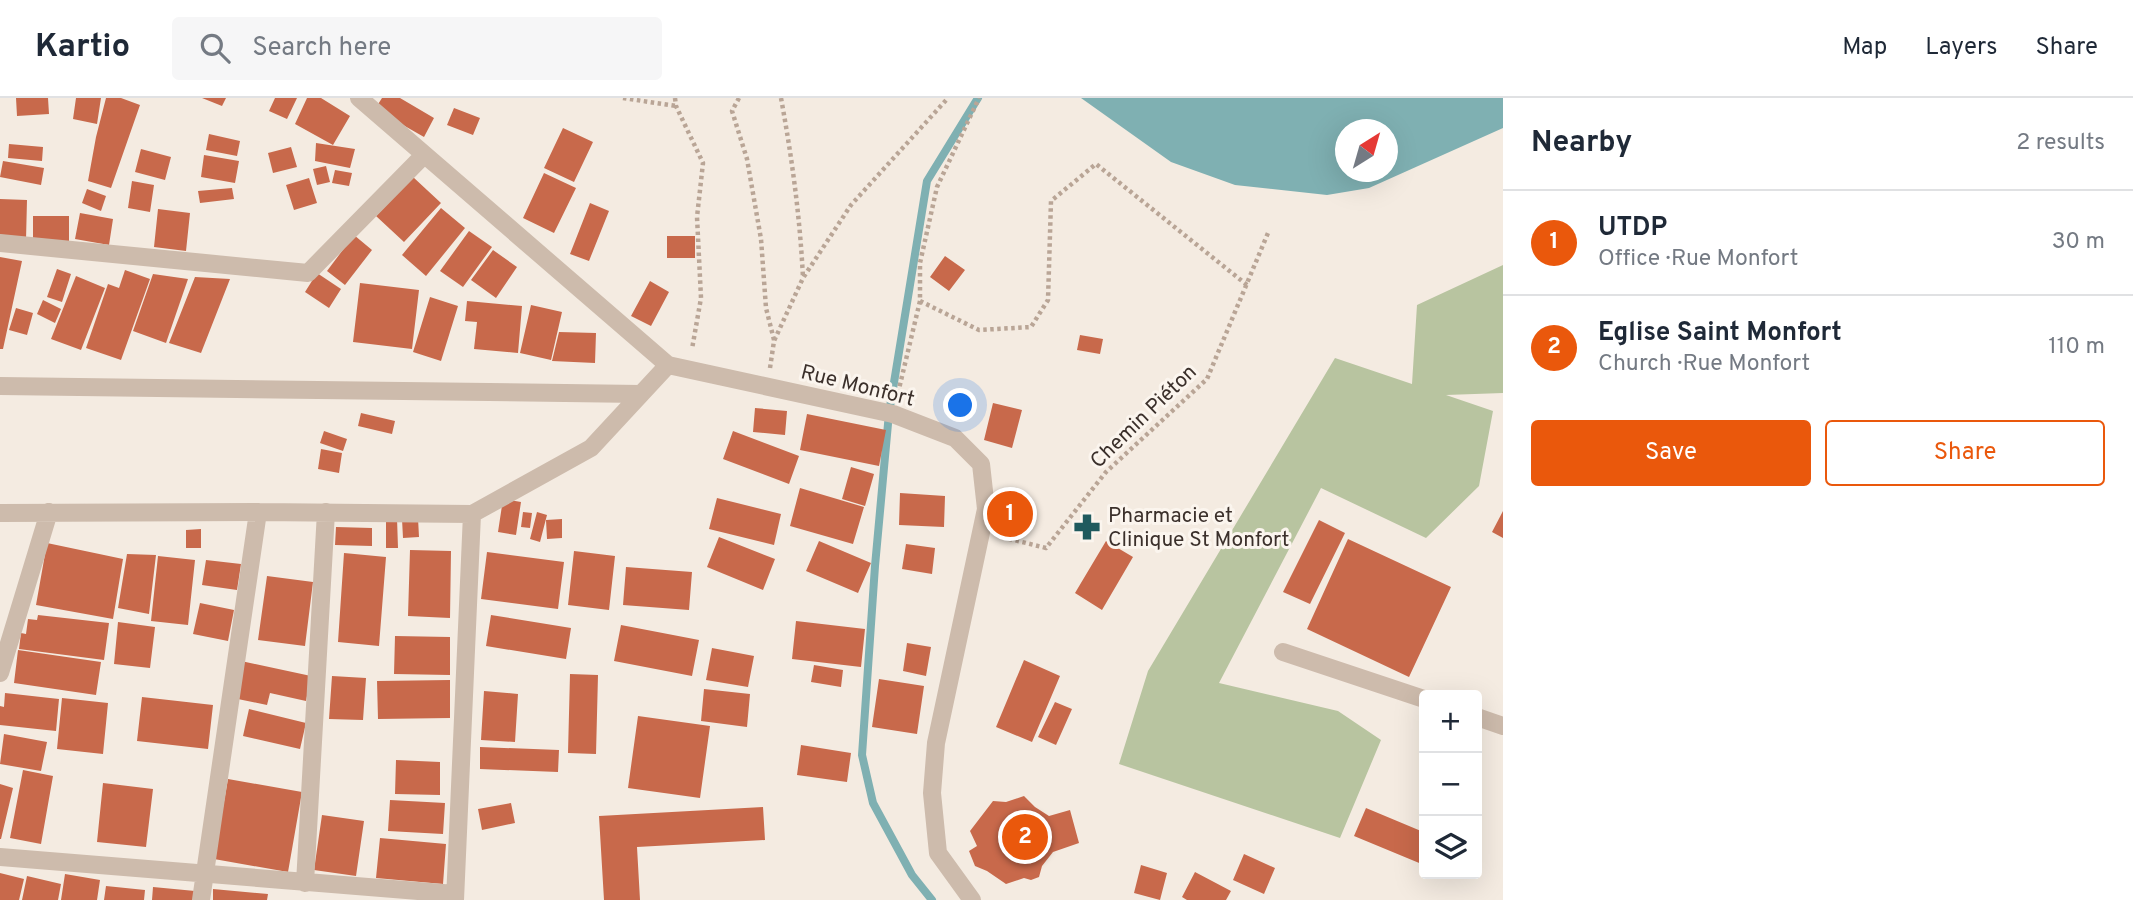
<!DOCTYPE html>
<meta charset="utf-8">
<style>
body{margin:0;font-family:Overpass,sans-serif;background:#f6f6f7;color:#1f2937}
.controls{position:absolute;right:21px;bottom:21px;display:grid;overflow:hidden;border-radius:7px;box-shadow:0 7px 28px #0002}
.controls button{width:63px;height:63px;display:grid;place-items:center;padding:0;border:0;border-bottom:2px solid #e0e1e3;background:#fff;color:#1f2937;font:35px sans-serif}
.compass{position:absolute;left:1335px;top:21px;width:63px;height:63px;border-radius:50%;background:#fff;box-shadow:0 7px 28px #0002;rotate:37deg}
.you{position:absolute;left:961px;top:308px;width:24px;height:24px;margin:-18px;border:5px solid #fff;border-radius:50%;background:#1a73e8;box-shadow:0 0 0 10px #1a73e833}
.badge{display:grid;place-items:center;width:46px;height:46px;border-radius:50%;background:#ea580c;color:#fff;font-size:23px;font-weight:700}
.pin{position:absolute;translate:-50% -50%;border:4px solid #fff;box-shadow:0 2px 7px #0006}
.list{margin:0;padding:0;list-style:none}
h2{display:flex;justify-content:space-between;align-items:center;height:91px;margin:0;padding:0 28px;font-size:30px}
h2 small{font-size:23px;font-weight:400;color:#747a83}
.list li{display:grid;grid-template-columns:46px 1fr auto;gap:21px;align-items:center;box-sizing:border-box;height:105px;padding:0 28px;border-top:2px solid #e0e1e3}
.list b{display:block;font-size:26px;white-space:nowrap}
.list p{margin:0;font-size:23px;white-space:nowrap;color:#747a83}
.list em{font-size:23px;font-style:normal;color:#747a83}
.actions{display:flex;gap:14px;padding:21px 28px}
.actions a{flex:1;padding:16px 0;border:2px solid #ea580c;border-radius:7px;text-align:center;font-size:24px;color:#ea580c}
.actions .main{background:#ea580c;color:#fff}
.icon{flex:none;width:38px;height:38px;fill:none;stroke:currentColor;stroke-width:2;stroke-linecap:round;stroke-linejoin:round}
.map{position:relative;flex:none;width:1503px;height:802px;overflow:hidden}
header{display:flex;align-items:center;gap:42px;box-sizing:border-box;height:98px;padding:0 35px;background:#fff;border-bottom:2px solid #e0e1e3}
header strong{font-size:33px}
nav{display:flex;gap:38px;margin-inline-start:auto;font-size:24px}
.search{width:490px;height:63px;background:#f6f6f7;display:flex;align-items:center;gap:18px;box-sizing:border-box;padding:0 24px;border-radius:7px;color:#747a83;font-size:26px}
main{display:flex}
aside{flex:1;background:#fff}
.map>svg:first-child{display:block}
.green{fill:#b8c4a0}
.water{fill:#7fb0b2;fill-rule:evenodd}
.lines{fill:none;stroke-linecap:round;stroke-linejoin:round}
.stream{stroke:#7fb0b2;stroke-width:8}
.building{fill:#c8694b}
.path{stroke:#b9a596;stroke-width:4.5;stroke-dasharray:3.5 3.5;stroke-linecap:butt}
.street{stroke:#cdbbac;stroke-width:18}
.labels{text-anchor:middle;stroke-width:6;stroke-linejoin:round;paint-order:stroke}
.street-label{font-size:21px;fill:#3b302b;stroke:#fbf5ee}
.poi-label{font-size:21px;fill:#3b302b;stroke:#fbf5ee;text-anchor:start}
</style>
<header>
<strong>Kartio</strong>
<div class="search"><svg class="icon" aria-label="search" viewBox="0 0 24 24"><circle cx="10" cy="10" r="6"/><path d="M15 15l6 6"/></svg>Search here</div>
<nav><a>Map</a><a>Layers</a><a>Share</a></nav>
</header>
<main>
<div class="map">
<svg width="1503" height="802" viewBox="0 0 1503 802">
<rect width="100%" height="100%" fill="#f4ebe1"/>
<!-- green -->
<path class="green" d="M1503,167V295L1446,297L1493,313L1479,388L1426,440L1321,390L1219,585L1338,613L1381,642L1340,740L1119,666L1148,573L1335,260L1412,286L1417,207Z"/>
<!-- water -->
<path class="water" d="M1081,0H1503V30L1369,90L1327,97L1235,87L1171,64ZM1346,32H1388V74H1346Z"/>
<g class="lines">
<!-- stream -->
<path class="stream" d="M932,802L912,777L873,705L862,657L875,468L889,315L927,83L978,0"/>
</g>
<!-- building -->
<path class="building" d="M16,0H48L49,16L17,18Z
M76,0H101L97,26L73,21Z
M106,0H121L140,7L111,90L88,83L96,39Z
M202,0H226L222,8Z
M275,0H297L287,21L269,13Z
M307,0H321L350,18L333,47L295,26Z
M382,0H400L434,20L424,39L375,11Z
M454,10L480,20L473,37L447,27Z
M563,30L593,44L574,84L544,70Z
M209,36L240,43L237,58L206,52Z
M316,45L355,51L350,70L315,63Z
M9,46L43,49L42,63L8,60Z
M291,49L297,69L273,75L268,55Z
M141,51L171,59L165,82L135,74Z
M204,57L239,63L235,85L201,79Z
M3,63L44,70L41,87L0,79Z
M326,68L330,84L317,87L313,71Z
M335,72L352,75L349,88L332,85Z
M544,75L576,90L554,135L523,120Z
M413,79L441,105L404,144L376,118Z
M309,80L317,105L294,112L286,87Z
M132,83L154,87L150,114L128,110Z
M232,90L234,101L200,105L198,93Z
M87,91L106,98L101,113L82,105Z
M0,101L27,102L26,142L0,141Z
M590,105L609,113L589,163L570,156Z
M441,110L465,130L426,178L402,157Z
M158,111L190,115L186,153L154,149Z
M80,115L113,121L109,147L75,141Z
M33,118H69V144H33Z
M469,133L492,149L463,189L440,173Z
M354,137L372,152L345,187L327,173Z
M667,138H695V160H667Z
M493,152L517,169L496,200L471,182Z
M945,158L965,172L949,193L930,179Z
M0,159L22,163L3,251H0Z
M57,171L71,176L62,204L47,199Z
M125,172L150,181L121,262L86,250L108,186L119,190Z
M317,175L341,191L329,210L305,194Z
M153,176L188,181L166,245L133,233Z
M76,178L105,190L81,252L51,241Z
M195,179L230,181L201,255L169,245Z
M650,183L669,194L651,228L631,218Z
M360,185L419,192L412,251L353,244Z
M430,199L458,208L441,263L413,254Z
M43,202L61,211L55,225L37,216Z
M467,203L522,208L518,255L474,251L477,224L465,223Z
M531,207L562,214L551,262L520,255Z
M16,210L33,215L27,237L9,232Z
M559,234L596,235L595,265L552,263Z
M1080,237L1103,241L1100,256L1077,252Z
M993,305L1022,312L1012,350L984,342Z
M755,310L787,313L785,337L753,334Z
M361,315L395,323L392,336L358,328Z
M807,316L886,332L879,368L800,352Z
M324,333L347,341L343,353L320,345Z
M733,333L799,358L789,386L723,361Z
M321,351L342,355L339,375L318,371Z
M851,369L874,376L865,408L842,401Z
M800,390L864,409L853,446L790,428Z
M900,395L945,398L944,429L899,427Z
M717,400L781,416L774,447L709,431Z
M503,401L521,404L516,437L498,434Z
M1503,413V440L1492,434Z
M523,414L532,415L530,430L521,429Z
M537,414L547,417L540,444L530,441Z
M386,420H397L398,450H386Z
M418,420L419,439L403,440L402,421Z
M562,421V440L547,441L546,422Z
M1319,422L1345,435L1310,506L1283,494Z
M336,429L372,430V448L335,447Z
M201,431V450H186V432Z
M719,439L775,461L763,492L707,469Z
M1348,441L1451,489L1409,579L1307,531Z
M819,443L871,465L858,495L806,473Z
M1106,443L1133,459L1102,512L1075,495Z
M47,445L123,461L113,521L36,507Z
M906,446L935,450L932,476L902,471Z
M410,452L451,453L450,520L408,518Z
M574,453L615,458L609,512L568,507Z
M487,454L564,464L558,511L481,501Z
M344,455L386,459L379,548L338,544Z
M127,456L156,457L149,516L118,510Z
M158,458L195,462L188,527L151,523Z
M206,462L241,466L237,492L202,487Z
M626,469L692,474L689,512L623,507Z
M267,478L313,484L305,548L258,542Z
M200,505L234,512L228,543L193,536Z
M38,517L109,525L104,562L19,551L21,535L26,536L28,521L37,522Z
M491,517L571,530L566,561L486,548Z
M796,523L865,531L861,569L792,561Z
M118,524L155,529L150,570L114,566Z
M621,527L699,542L692,578L614,563Z
M395,538L450,539V577L394,576Z
M907,545L931,549L926,578L903,573Z
M712,550L754,558L748,589L706,582Z
M18,552L101,564L96,597L14,585Z
M1024,562L1060,578L1032,644L996,629Z
M241,563L311,578L306,603L270,595L267,607L233,600Z
M814,567L843,572L841,589L811,584Z
M570,576L598,577L596,656L568,655Z
M332,578L366,580L363,622L329,621Z
M879,581L924,588L917,636L872,629Z
M450,582V620L378,621L377,583Z
M704,591L750,596L747,629L701,623Z
M484,593L518,596L515,644L481,642Z
M5,595L59,601L56,633L0,627V608L4,609Z
M142,599L213,607L208,651L137,643Z
M62,600L108,605L103,656L57,651Z
M1055,604L1072,611L1056,647L1038,639Z
M249,611L306,625L300,651L243,638Z
M638,618L710,628L700,700L628,690Z
M4,636L47,644L41,673L0,666Z
M801,647L851,655L847,684L797,677Z
M480,649L559,652L558,674L480,671Z
M396,662L440,664V697L395,696Z
M23,672L53,678L41,746L10,740Z
M228,681L302,694L288,774L214,761Z
M103,685L153,691L146,749L97,744Z
M0,686L13,690L1,741H0Z
M1024,698L1035,709L1049,718L1070,712L1079,745L1053,754L1042,768L1039,779L1031,782L1024,780L1006,786L987,773L975,768L969,753L977,748L970,733L993,703L1006,704Z
M390,702L445,705L443,736L388,733Z
M511,705L515,725L482,732L478,711Z
M763,709L765,742L637,749L640,802H604L599,718Z
M1366,710L1421,733L1424,726V767L1354,738Z
M322,717L364,723L356,778L314,772Z
M380,740L446,746L443,786L376,780Z
M1244,756L1275,770L1264,796L1233,782Z
M1141,767L1167,775L1160,802L1134,795Z
M1195,774L1231,793L1226,802H1187L1182,799Z
M0,775L24,781L19,802H0Z
M65,776L100,782L97,802H61Z
M27,778L61,786L58,802H22Z
M106,788L145,792L144,802H104Z
M153,789L195,793L194,802H152Z
M213,791L268,796L267,802H213Z"/>
<g class="lines">
<!-- path -->
<path class="path" d="M623,0L676,8
M675,0L676,8L703,65L697,119L701,200L692,251
M739,0L732,13L747,61L761,141L766,210L774,242
M781,0C792,60 800,119 803,180
M920,203L979,232L1031,229L1048,202L1051,103L1096,66L1247,187
M770,270L774,243L803,180L851,107L948,0
M898,295L920,203V165L937,89L979,0
M1002,439L1046,450L1106,374L1207,281L1268,135"/>
<!-- street -->
<path class="street" d="M359,0L668,267L893,316L955,340L981,366L986,411L936,645L932,695L938,755L972,802
M0,145L308,175L424,57
M0,288L641,296
M0,415L258,414L472,416L591,350L668,267
M1283,554L1424,601
M0,575L49,414
M1477,619L1503,628
M0,759L455,796
M305,785L326,414
M201,802L258,414
M455,802L472,416"/>
</g>
<!-- icons -->
<defs>
<g id="pharmacy-bare" transform="scale(2.1)"><path d="M-2-6h4v4h4v4h-4v4h-4v-4h-4v-4h4Z" fill="#1f5a5e" stroke="#fbf5ee" stroke-width="2.5" paint-order="stroke"/></g>
</defs>
<g fill-rule="evenodd">
<use href="#pharmacy-bare" x="1087" y="429"/>
</g>
<g class="labels">
<!-- street labels -->
<g class="street-label">
<text transform="translate(858 287) rotate(14)" y="7">Rue Monfort</text>
<text transform="translate(1143 318) rotate(-44)" y="7">Chemin Piéton</text>
</g>
<!-- poi labels -->
<g class="poi-label">
<text x="1108" y="424">Pharmacie et<tspan x="1108" dy="24">Clinique St Monfort</tspan></text>
</g>
</g>
</svg>
<div class="controls">
<button>+</button>
<button>−</button>
<button><svg class="icon" aria-label="layers" viewBox="0 0 24 24"><path d="M12 4l9 5-9 5-9-5zM3 14l9 5 9-5"/></svg></button>
</div>
<svg class="compass" viewBox="-18 -18 36 36"><path d="M0-13l5 13h-10z" fill="#e53935"/><path d="M0 13l5-13h-10z" fill="#747a83"/></svg>
<div class="you"></div>
<div class="pin badge" style="left:1010px;top:416px">1</div>
<div class="pin badge" style="left:1025px;top:739px">2</div>
</div>
<aside>
<h2>Nearby<small>2 results</small></h2>
<ul class="list">
<li><span class="badge">1</span><div><b>UTDP</b><p>Office · Rue Monfort</p></div><em>30 m</em></li>
<li><span class="badge">2</span><div><b>Eglise Saint Monfort</b><p>Church · Rue Monfort</p></div><em>110 m</em></li>
</ul>
<div class="actions"><a class="main">Save</a><a>Share</a></div>
</aside>
</main>
